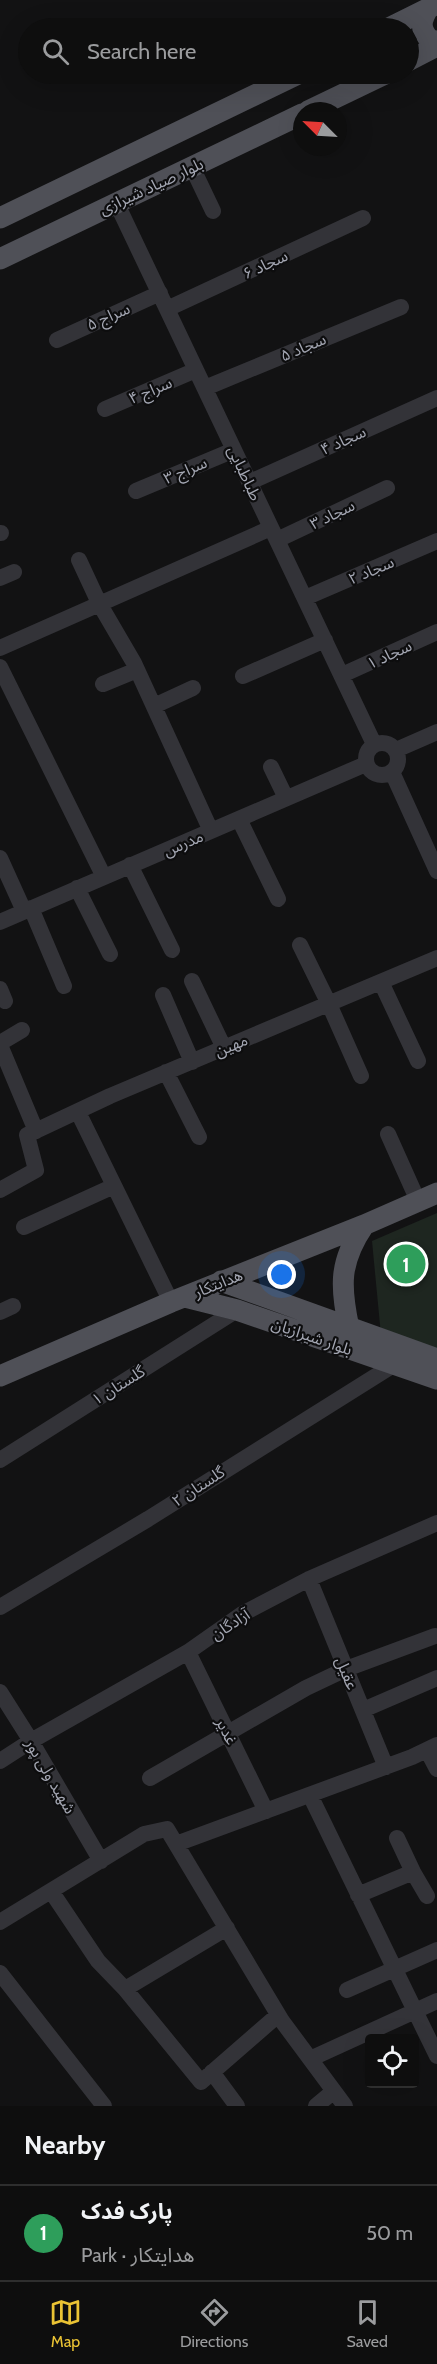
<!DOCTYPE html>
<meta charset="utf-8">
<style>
body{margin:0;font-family:Cabin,"Noto Sans Arabic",sans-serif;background:#1c1c1c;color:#f1f3f6}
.controls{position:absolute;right:18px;bottom:18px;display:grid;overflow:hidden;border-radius:6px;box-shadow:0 6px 24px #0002}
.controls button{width:54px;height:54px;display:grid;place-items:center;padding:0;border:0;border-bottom:2px solid #2e2e2e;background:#0e0e0e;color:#f1f3f6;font:30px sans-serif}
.compass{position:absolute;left:293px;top:102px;width:54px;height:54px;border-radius:50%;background:#0e0e0e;box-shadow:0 6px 24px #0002;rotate:294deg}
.you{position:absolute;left:282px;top:1275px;width:21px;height:21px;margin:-15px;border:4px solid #fff;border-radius:50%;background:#1a73e8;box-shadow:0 0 0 9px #1a73e833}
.badge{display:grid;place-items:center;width:39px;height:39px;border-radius:50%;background:#eac334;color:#fff;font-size:20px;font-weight:700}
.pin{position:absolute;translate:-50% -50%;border:3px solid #fff;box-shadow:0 2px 6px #0006}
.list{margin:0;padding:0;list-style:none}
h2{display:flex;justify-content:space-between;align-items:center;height:78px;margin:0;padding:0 24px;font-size:26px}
h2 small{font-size:20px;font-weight:400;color:#9b9c9e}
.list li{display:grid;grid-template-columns:39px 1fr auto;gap:18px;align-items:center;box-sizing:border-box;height:96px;padding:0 24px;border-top:2px solid #2e2e2e}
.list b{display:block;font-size:22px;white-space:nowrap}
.list p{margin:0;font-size:20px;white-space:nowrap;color:#9b9c9e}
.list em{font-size:20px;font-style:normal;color:#9b9c9e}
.icon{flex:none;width:33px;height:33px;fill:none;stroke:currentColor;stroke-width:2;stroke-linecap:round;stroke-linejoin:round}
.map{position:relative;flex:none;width:437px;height:2106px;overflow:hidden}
.search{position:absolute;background:#0e0e0e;box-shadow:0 6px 24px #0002;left:18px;right:18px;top:18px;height:66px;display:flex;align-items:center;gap:15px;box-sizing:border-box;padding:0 21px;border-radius:33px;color:#9b9c9e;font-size:22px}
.sheet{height:174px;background:#0e0e0e}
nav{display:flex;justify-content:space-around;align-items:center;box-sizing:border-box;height:84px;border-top:2px solid #2e2e2e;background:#0e0e0e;font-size:16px;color:#9b9c9e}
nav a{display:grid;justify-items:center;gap:3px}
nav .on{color:#eac334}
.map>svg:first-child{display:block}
.green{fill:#1e2620}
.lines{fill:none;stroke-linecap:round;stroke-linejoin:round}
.minor{stroke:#333338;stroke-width:16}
.major{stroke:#4f5057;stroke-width:21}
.labels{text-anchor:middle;stroke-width:4.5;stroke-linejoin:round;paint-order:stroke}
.street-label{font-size:16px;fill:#a4a7b3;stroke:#0d0d0e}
</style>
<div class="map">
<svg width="437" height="2106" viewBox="0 0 437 2106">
<rect width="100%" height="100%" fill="#121213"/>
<!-- green -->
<path class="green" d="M437,1213V1352L381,1335L372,1241Z"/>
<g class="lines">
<!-- minor -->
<path class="minor" d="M192,167L213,211
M116,202L374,744
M167,309L363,218
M57,340L160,293
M205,388L401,307
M105,409L196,370
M250,482L437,398
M136,491L234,450
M0,533H1
M277,540L387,488
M79,560L99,603L134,663L211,831
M0,578L14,572
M305,598L437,541
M0,648L271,528
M0,667L104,877
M342,675L437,632
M243,676L325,640
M103,684L137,670
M154,706L193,688
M366 759a16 16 0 1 1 32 0a16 16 0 1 1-32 0Z
M396,750L437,732
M271,767L286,798
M392,772L437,871
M239,819L278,899
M0,858L24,911
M130,865L172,950
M77,888L110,954
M31,908L64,986
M0,922L366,764
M300,945L329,1004L361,1076
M192,981L224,1048
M381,982L418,1061
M0,989L5,1001
M163,995L192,1062
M0,1043L22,1030
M0,1045L36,1131
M166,1072L199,1137
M78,1112L171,1302
M388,1134L418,1201
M0,1190L36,1170L27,1135L110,1096L437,958
M24,1227L114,1186
M0,1312L13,1306
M0,1460L237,1310
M309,1579L386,1767
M0,1607L148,1519L395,1364
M188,1652L266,1811
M0,1692L31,1741L101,1861
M363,1710L437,1678
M427,1750L437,1769
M0,1761L31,1741L188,1652L242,1614L309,1579L437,1523
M150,1778L306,1688L346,1669L435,1636
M310,1795L437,2056
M176,1844L412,1757L437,1745
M413,1872L427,1896
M51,1891L98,1961L125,1989L201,2082L278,2015
M358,1895L413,1872L397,1838
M0,1922L144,1834L167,1829L282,2021L345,2106
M0,1973L104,2106
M125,1989L227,1928
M347,1990L437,1950
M310,2059L437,2001
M212,2072L237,2106
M316,2106L334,2091"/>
<!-- major -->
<path class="major" d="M428,9C420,22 420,29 430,40L437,41
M389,28L437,4
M408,61L437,46
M308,111L385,74
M0,218L298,74
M0,259L302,114
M221,1281L437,1359
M185,1297L237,1310L437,1379
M349,1328C340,1286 339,1262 364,1225
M0,1376L171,1302L364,1225L437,1193"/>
</g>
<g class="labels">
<!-- street labels -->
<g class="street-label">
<text transform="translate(151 186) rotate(-25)" y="6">بلوار صیاد شیرازی</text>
<text transform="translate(265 264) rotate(-25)" y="6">سجاد ۶</text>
<text transform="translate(108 316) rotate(-24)" y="6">سراج ۵</text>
<text transform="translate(303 347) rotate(-23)" y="6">سجاد ۵</text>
<text transform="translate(150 390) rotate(-23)" y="6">سراج ۴</text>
<text transform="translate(343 440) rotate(-24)" y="6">سجاد ۴</text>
<text transform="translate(185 470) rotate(-23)" y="6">سراج ۳</text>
<text transform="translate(245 473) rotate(65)" y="6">طباطبایی</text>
<text transform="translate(332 514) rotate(-26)" y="6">سجاد ۳</text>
<text transform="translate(371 570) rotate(-23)" y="6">سجاد ۲</text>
<text transform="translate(389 654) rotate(-25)" y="6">سجاد ۱</text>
<text transform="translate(183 843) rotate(-23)" y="6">مدرس</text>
<text transform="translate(231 1045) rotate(-23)" y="6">مهین</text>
<text transform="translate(218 1283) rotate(-22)" y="6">هدایتکار</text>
<text transform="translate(312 1336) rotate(19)" y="6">بلوار شیرازیان</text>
<text transform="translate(118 1385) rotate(-32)" y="6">گلستان ۱</text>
<text transform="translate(198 1486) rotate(-33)" y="6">گلستان ۲</text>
<text transform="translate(230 1624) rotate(-33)" y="6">آزادگان</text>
<text transform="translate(347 1673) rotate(67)" y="6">عقیل</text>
<text transform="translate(227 1731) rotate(64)" y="6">غدیر</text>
<text transform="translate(51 1776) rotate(60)" y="6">شهید ولی پور</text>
</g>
</g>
</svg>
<div class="controls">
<button><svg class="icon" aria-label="locate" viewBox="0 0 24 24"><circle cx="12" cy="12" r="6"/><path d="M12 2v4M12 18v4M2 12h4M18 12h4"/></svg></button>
</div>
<svg class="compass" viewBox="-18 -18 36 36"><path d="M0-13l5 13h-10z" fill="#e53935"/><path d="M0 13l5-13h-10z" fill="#9b9c9e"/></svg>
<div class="you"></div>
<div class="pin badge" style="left:406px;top:1264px;background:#2e9e5b">1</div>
<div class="search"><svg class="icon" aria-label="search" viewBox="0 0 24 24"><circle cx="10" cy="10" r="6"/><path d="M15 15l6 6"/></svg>Search here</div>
</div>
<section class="sheet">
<h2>Nearby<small></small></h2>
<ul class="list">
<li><span class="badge" style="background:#2e9e5b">1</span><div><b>پارک فدک</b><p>Park · هدایتکار</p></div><em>50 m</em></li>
</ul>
</section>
<nav>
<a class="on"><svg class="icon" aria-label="map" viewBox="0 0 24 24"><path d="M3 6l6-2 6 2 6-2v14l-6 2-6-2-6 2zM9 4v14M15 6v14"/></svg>Map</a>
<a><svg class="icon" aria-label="directions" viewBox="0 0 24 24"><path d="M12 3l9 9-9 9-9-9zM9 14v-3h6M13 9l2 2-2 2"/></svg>Directions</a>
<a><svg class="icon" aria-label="saved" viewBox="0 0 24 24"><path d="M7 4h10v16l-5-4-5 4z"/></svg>Saved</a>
</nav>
